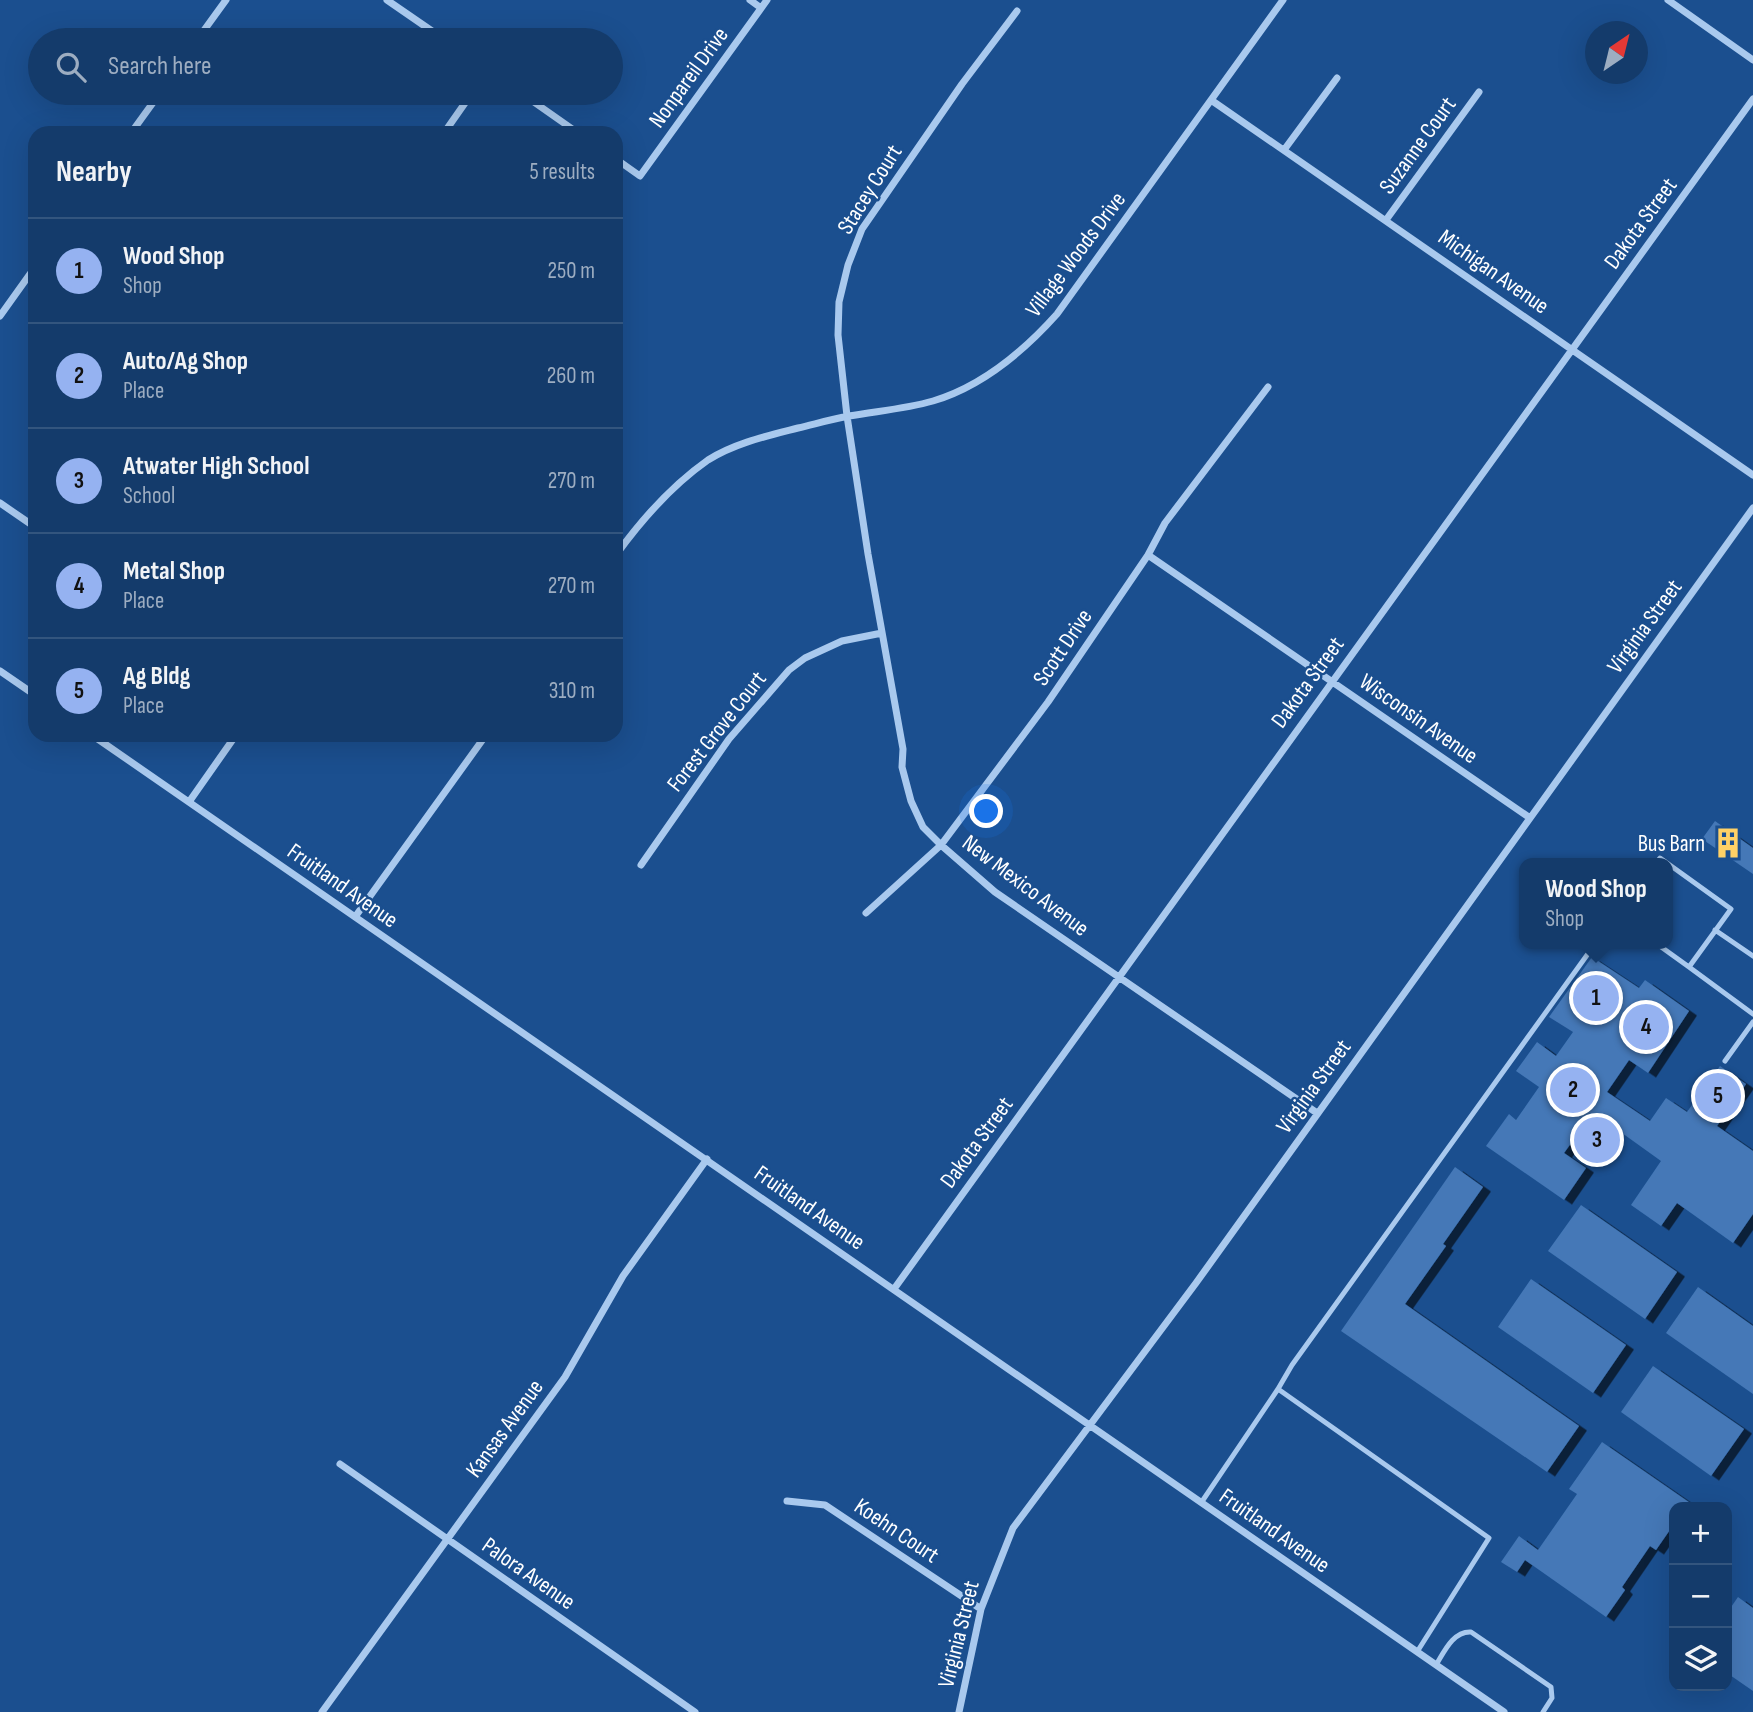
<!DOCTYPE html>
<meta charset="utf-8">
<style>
body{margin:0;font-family:"Sofia Sans Condensed",sans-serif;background:#214673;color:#f1f3f6}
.controls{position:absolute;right:21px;bottom:21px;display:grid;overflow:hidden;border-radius:14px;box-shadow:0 7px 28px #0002}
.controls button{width:63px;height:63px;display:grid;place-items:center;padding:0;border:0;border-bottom:2px solid #33557e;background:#143b6b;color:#f1f3f6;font:35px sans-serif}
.compass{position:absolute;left:1585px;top:21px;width:63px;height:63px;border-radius:50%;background:#143b6b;box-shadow:0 7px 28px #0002;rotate:35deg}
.you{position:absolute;left:987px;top:812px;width:24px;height:24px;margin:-18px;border:5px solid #fff;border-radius:50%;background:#1a73e8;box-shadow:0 0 0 10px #1a73e833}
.badge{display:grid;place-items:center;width:46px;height:46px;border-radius:50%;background:#95b2f1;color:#111;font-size:23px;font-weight:700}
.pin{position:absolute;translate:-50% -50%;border:4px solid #fff;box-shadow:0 2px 7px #0006}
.popup{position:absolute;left:1519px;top:858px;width:154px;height:91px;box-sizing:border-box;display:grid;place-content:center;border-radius:14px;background:#143b6b;filter:drop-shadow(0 2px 5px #0005);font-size:23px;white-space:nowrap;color:#9dadc1}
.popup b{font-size:26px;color:#f1f3f6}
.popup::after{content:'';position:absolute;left:50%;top:100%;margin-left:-14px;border:14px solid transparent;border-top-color:#143b6b}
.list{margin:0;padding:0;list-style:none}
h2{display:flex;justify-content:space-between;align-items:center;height:91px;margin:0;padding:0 28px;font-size:30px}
h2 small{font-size:23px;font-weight:400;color:#9dadc1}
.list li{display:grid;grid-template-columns:46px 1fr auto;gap:21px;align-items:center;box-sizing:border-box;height:105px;padding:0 28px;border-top:2px solid #33557e}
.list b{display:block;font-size:26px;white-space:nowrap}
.list p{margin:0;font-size:23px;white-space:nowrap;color:#9dadc1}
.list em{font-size:23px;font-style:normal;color:#9dadc1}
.icon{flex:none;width:38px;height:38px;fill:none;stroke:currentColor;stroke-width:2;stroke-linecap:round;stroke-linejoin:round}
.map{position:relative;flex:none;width:1753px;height:1712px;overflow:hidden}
.search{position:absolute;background:#143b6b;box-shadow:0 7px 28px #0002;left:28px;top:28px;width:595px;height:77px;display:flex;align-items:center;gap:18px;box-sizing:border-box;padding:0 24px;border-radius:38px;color:#9dadc1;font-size:26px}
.panel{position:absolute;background:#143b6b;box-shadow:0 7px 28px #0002;left:28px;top:126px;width:595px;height:616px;border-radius:21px}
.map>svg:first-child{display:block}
.building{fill:#4478b7;filter:url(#shadow)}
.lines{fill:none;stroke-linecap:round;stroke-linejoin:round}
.service{stroke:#a9c9ee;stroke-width:5}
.minor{stroke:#a9c9ee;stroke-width:7}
.labels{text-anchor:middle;stroke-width:5;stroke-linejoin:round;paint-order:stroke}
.street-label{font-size:23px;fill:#fff;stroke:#1b4f8f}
.poi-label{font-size:23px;fill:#fff;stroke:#1b4f8f;text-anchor:end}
</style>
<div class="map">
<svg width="1753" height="1712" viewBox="0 0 1753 1712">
<defs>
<filter id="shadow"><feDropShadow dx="8" dy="4.5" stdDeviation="0" flood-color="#0009"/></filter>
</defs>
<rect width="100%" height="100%" fill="#1b4f8f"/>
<!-- building -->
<path class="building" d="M1715,821L1753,848V874L1702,839Z
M1592,957L1639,988L1645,980L1689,1011L1648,1073L1629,1060L1607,1092L1650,1121L1666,1098L1687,1112L1720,1066L1746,1084L1717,1126L1753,1151V1214L1733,1243L1677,1203L1661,1226L1631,1205L1661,1161L1615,1128L1609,1136L1587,1121L1564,1153L1586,1168L1564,1200L1486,1146L1509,1114L1516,1120L1539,1087L1516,1071L1537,1042L1556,1056L1573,1032L1549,1017Z
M1455,1167L1483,1187L1443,1244L1446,1246L1405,1304L1579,1426L1547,1472L1341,1331Z
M1581,1205L1677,1272L1645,1319L1548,1251Z
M1531,1279L1626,1345L1593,1393L1498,1327Z
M1698,1287L1753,1326V1394L1666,1333Z
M1653,1366L1744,1429L1711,1476L1621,1412Z
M1602,1442L1696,1507H1674V1524L1656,1550L1650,1546L1622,1587L1625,1590L1606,1617L1525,1560L1517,1572L1501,1562L1519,1536L1538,1550L1577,1494L1569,1489Z
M1738,1597L1753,1608V1691L1727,1673V1613Z"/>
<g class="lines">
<!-- service -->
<path class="service" d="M1656,863L1660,858L1731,909L1689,967L1657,944
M1715,930L1753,956
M1689,967L1753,1014
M1725,1061L1753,1022
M1278,1389L1292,1365L1595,944
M1201,1503L1278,1389L1489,1538L1417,1652
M1436,1665C1444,1652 1453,1631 1471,1632L1551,1687L1552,1698L1543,1712"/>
<!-- minor -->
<path class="minor" d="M387,0L445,40
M750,0L761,8
M1668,0L1753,60
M1017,11L962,84L862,229L848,265L839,302L838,335L847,416L868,554L903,749L902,767L911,801L923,827L941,845L995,892L1317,1113
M197,40L226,0
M521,93L578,133
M1211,100L1753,475
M196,131L199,133
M131,133L160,93
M444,133L472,93
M1284,150L1337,78
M616,159L640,176L767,0
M1386,220L1479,92
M0,316L35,267
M0,503L35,527
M616,555C642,519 671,486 708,460C735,443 767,436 798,428C815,424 832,419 849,416C877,411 905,409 933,401C983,386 1023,352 1057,314L1283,0
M1148,555L1530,818
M0,671L35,695
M92,735L1504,1712
M189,802L236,735
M641,865L729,739L789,670L805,658L842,641L882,633
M866,913L941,845L1048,702L1148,555L1165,523L1268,387
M355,917L486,735
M894,1289L1753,99
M340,1464L695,1712
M787,1501L825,1505L981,1609
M322,1712L565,1377L623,1276L707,1159
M959,1712L981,1609L1013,1528L1196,1283L1753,508"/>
</g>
<!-- icons -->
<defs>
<g id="building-bare" transform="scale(2.415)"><path d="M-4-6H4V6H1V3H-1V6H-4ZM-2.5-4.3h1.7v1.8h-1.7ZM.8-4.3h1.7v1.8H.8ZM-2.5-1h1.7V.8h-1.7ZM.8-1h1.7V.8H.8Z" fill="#ffd166" stroke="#1b4f8f" stroke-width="2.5" paint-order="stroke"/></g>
</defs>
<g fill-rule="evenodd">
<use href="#building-bare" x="1728" y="843"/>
</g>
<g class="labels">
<!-- street labels -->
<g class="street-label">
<text transform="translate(688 77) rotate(-54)" y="8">Nonpareil Drive</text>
<text transform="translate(1417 145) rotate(-54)" y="8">Suzanne Court</text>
<text transform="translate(869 189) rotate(-58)" y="8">Stacey Court</text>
<text transform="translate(1640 223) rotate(-54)" y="8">Dakota Street</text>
<text transform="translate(1075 254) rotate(-53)" y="8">Village Woods Drive</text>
<text transform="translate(1494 271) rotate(35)" y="8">Michigan Avenue</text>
<text transform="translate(1644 626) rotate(-54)" y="8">Virginia Street</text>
<text transform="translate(1062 647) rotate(-56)" y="8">Scott Drive</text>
<text transform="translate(1307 682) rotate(-54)" y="8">Dakota Street</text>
<text transform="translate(1419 718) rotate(35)" y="8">Wisconsin Avenue</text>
<text transform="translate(716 731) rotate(-52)" y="8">Forest Grove Court</text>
<text transform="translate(343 885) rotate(35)" y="8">Fruitland Avenue</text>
<text transform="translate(1026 885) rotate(37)" y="8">New Mexico Avenue</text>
<text transform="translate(1313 1086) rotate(-54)" y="8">Virginia Street</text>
<text transform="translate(976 1142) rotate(-54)" y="8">Dakota Street</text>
<text transform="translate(810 1207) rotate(35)" y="8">Fruitland Avenue</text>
<text transform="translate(504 1428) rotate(-54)" y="8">Kansas Avenue</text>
<text transform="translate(897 1530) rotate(34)" y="8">Koehn Court</text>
<text transform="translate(1275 1530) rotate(35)" y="8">Fruitland Avenue</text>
<text transform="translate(529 1573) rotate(35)" y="8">Palora Avenue</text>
<text transform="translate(958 1634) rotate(-76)" y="8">Virginia Street</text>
</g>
<!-- poi labels -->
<g class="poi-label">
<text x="1705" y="851">Bus Barn</text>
</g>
</g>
</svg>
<div class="controls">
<button>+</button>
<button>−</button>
<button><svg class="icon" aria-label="layers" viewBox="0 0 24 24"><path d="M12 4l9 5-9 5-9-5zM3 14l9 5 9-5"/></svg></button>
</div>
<svg class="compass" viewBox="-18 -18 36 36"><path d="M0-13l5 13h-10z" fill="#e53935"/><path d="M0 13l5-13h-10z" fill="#9dadc1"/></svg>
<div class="you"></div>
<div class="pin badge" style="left:1596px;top:998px">1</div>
<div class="popup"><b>Wood Shop</b>Shop</div>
<div class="pin badge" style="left:1573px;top:1090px">2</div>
<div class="pin badge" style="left:1597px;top:1140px">3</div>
<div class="pin badge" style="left:1646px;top:1027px">4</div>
<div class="pin badge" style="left:1718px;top:1096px">5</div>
<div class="search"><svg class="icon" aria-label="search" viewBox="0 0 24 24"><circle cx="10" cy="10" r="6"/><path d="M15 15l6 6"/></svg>Search here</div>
<section class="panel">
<h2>Nearby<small>5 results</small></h2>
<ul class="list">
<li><span class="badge">1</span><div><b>Wood Shop</b><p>Shop</p></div><em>250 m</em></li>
<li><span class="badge">2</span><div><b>Auto/Ag Shop</b><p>Place</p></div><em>260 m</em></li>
<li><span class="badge">3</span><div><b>Atwater High School</b><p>School</p></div><em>270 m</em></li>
<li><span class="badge">4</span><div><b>Metal Shop</b><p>Place</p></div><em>270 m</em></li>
<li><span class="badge">5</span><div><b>Ag Bldg</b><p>Place</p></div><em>310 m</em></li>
</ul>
</section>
</div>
